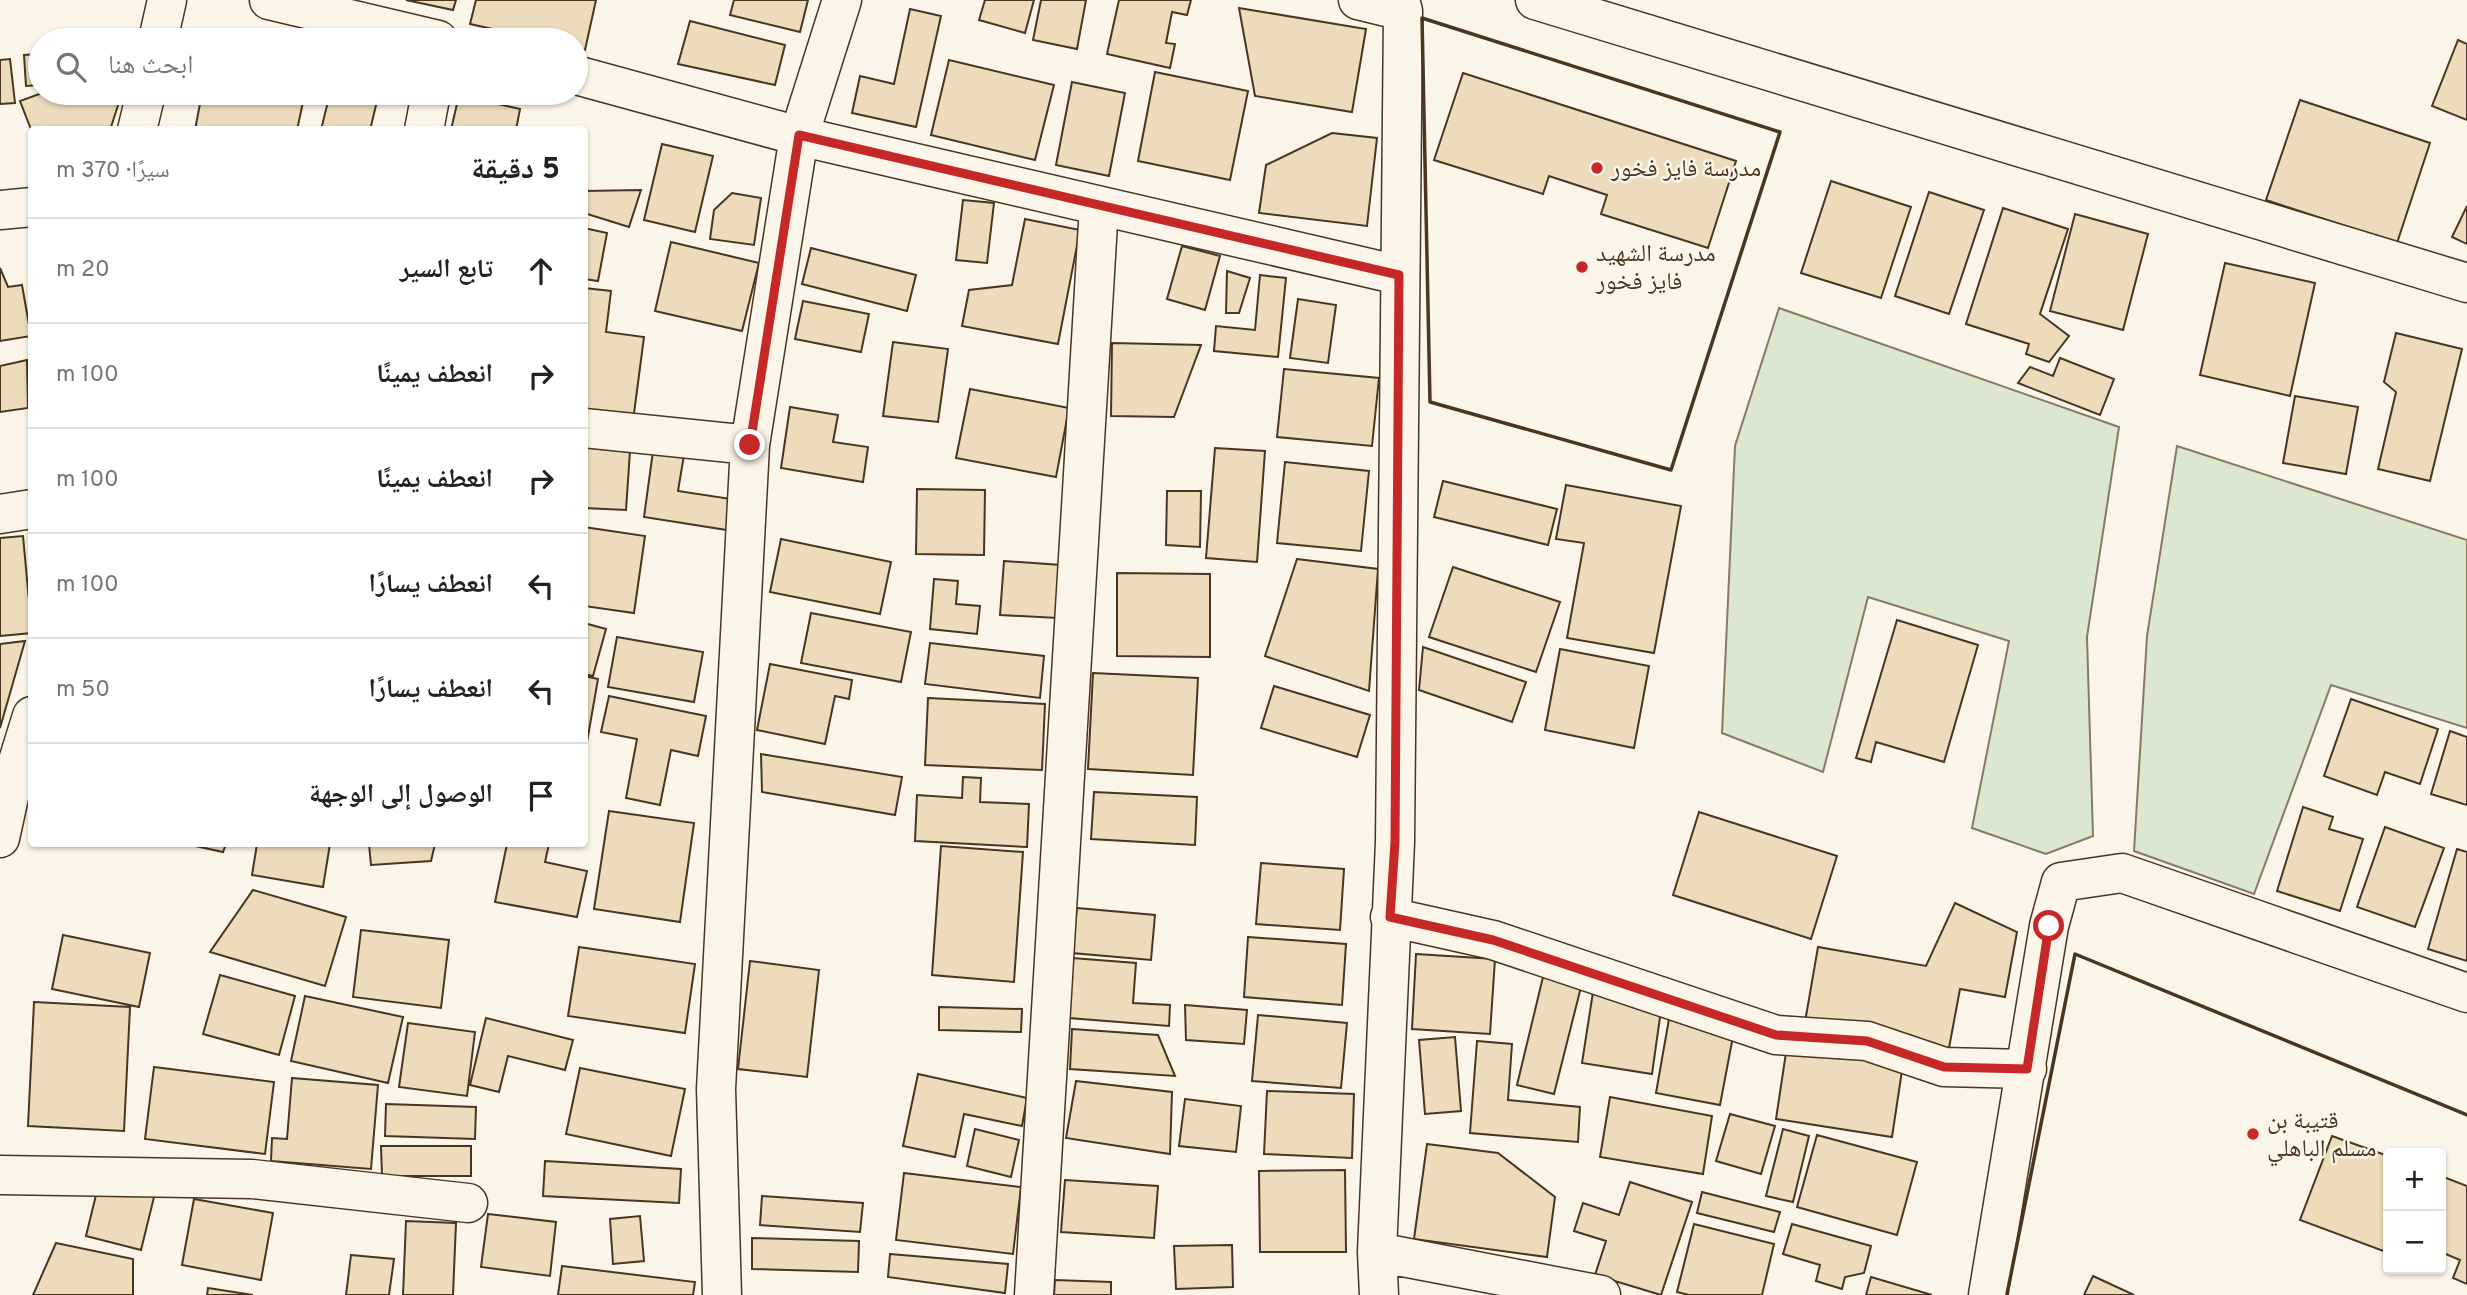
<!DOCTYPE html>
<html lang="ar">
<meta charset="utf-8">
<style>
body{margin:0;font-family:Overpass,"Noto Naskh Arabic",sans-serif;background:#f6f6f6;color:#222;direction:rtl}
.controls{position:absolute;right:21px;bottom:21px;display:grid;overflow:hidden;border-radius:7px;box-shadow:0 2px 5px #0004}
.controls button{width:63px;height:63px;display:grid;place-items:center;padding:0;border:0;border-bottom:2px solid #e0e0e0;background:#fff;color:#222;font:35px sans-serif}
.stop{position:absolute;width:21px;height:21px;margin:-16px;border:5px solid #c62828;border-radius:50%;background:#fff}
.stop.end{background:#c62828;border-color:#fff;box-shadow:0 2px 7px #0008}
.list{margin:0;padding:0;list-style:none}
h2{display:flex;justify-content:space-between;align-items:center;height:91px;margin:0;padding:0 28px;font-size:30px}
h2 small{font-size:23px;font-weight:400;color:#767676}
.list li{display:grid;grid-template-columns:46px 1fr auto;gap:21px;align-items:center;box-sizing:border-box;height:105px;padding:0 28px;border-top:2px solid #e0e0e0}
.list b{display:block;font-size:26px;white-space:nowrap}
.list em{font-size:23px;font-style:normal;color:#767676}
.icon{flex:none;width:38px;height:38px;fill:none;stroke:currentColor;stroke-width:2;stroke-linecap:round;stroke-linejoin:round}
.map{position:relative;flex:none;width:2467px;height:1295px;overflow:hidden;direction:ltr}
.search{position:absolute;background:#fff;box-shadow:0 2px 5px #0004;left:28px;top:28px;width:560px;height:77px;display:flex;align-items:center;gap:18px;box-sizing:border-box;padding:0 24px;border-radius:38px;color:#767676;font-size:26px}
.panel{position:absolute;background:#fff;box-shadow:0 2px 5px #0004;left:28px;top:126px;width:560px;height:721px;border-radius:7px;direction:rtl}
.map>svg:first-child{display:block}
.green{fill:#dce7d0;stroke:#887966;stroke-width:2}
.building{fill:#ecdcbc;stroke:#4a3520;stroke-width:2}
.lines{fill:none;stroke-linecap:round;stroke-linejoin:round}
.minor-casing{stroke:#4a3520;stroke-width:41}
.minor{stroke:#fbf6e9;stroke-width:38}
.wall{stroke:#4a3520;stroke-width:3.5}
.route{stroke:#c62828;stroke-width:9}
.poi-dot{fill:#c62828;stroke:#fbf6e9;stroke-width:2.5}
.labels{text-anchor:middle;stroke-width:5;stroke-linejoin:round;paint-order:stroke}
.poi-label{font-size:24px;fill:#4a3520;stroke:#fbf6e9;text-anchor:start}
</style>
<div class="map">
<svg width="2467" height="1295" viewBox="0 0 2467 1295">
<rect width="100%" height="100%" fill="#fbf6e9"/>
<!-- green -->
<path class="green" d="M1779,308L2119,427L2087,637L2093,836L2046,854L1972,828L2009,641L1868,597L1823,772L1722,733L1735,446Z
M2177,446L2467,540V728L2331,685L2254,894L2134,851L2147,636Z"/>
<!-- building -->
<path class="building" d="M406,0H456L453,10Z
M476,0H596L585,50L576,48V40H542L470,24Z
M734,0H808L800,32L730,15Z
M985,0H1034L1025,33L979,20Z
M1041,0H1086L1077,49L1033,40Z
M1119,0H1191L1187,15L1172,12L1166,43L1175,44L1170,68L1107,54Z
M1239,8L1366,29L1352,112L1255,96Z
M910,9L941,16L916,127L852,113L860,76L894,84Z
M690,21L785,45L775,85L678,64Z
M2458,40L2467,44V120L2432,106Z
M40,54V85L26,86L24,55Z
M10,59L15,103L0,104V60Z
M949,60L1054,85L1035,160L931,135Z
M1155,72L1248,91L1230,180L1138,161Z
M1463,73L1736,161L1708,248L1601,214L1607,195L1549,176L1543,194L1434,160Z
M1072,82L1125,93L1109,176L1056,165Z
M42,93H122L110,130H32V132L20,101Z
M202,93H305L297,130H195Z
M330,93H379L370,130H321Z
M459,95L520,109L516,130H451Z
M2300,100L2430,143L2397,243L2266,200Z
M1332,133L1377,138L1367,226L1259,213L1266,165Z
M662,144L713,156L695,232L644,220Z
M1831,181L1911,207L1881,298L1801,273Z
M641,190L629,227L584,213V191Z
M1929,192L1984,210L1949,314L1895,296Z
M732,193L761,198L754,245L710,239L714,210Z
M963,200L994,203L987,263L956,260Z
M2467,206V244L2452,237Z
M2003,208L2068,229L2040,314L2069,336L2049,362L2026,354L2029,344L1966,324Z
M2075,214L2148,234L2123,330L2050,311Z
M1025,219L1080,230L1058,344L962,326L969,290L1012,285Z
M584,228L607,233L598,281L584,279Z
M671,242L759,263L742,331L655,311Z
M1182,246L1220,256L1205,310L1167,299Z
M811,248L916,275L907,311L802,284Z
M2225,263L2315,283L2290,396L2200,375Z
M0,268L8,287L22,285L31,336L0,341Z
M1227,271L1250,278L1239,313H1226Z
M1260,275L1286,278L1278,357L1214,351L1216,326L1255,330Z
M584,288L611,291L606,332L644,337L633,421L584,414Z
M1298,299L1336,305L1328,363L1290,358Z
M803,301L869,314L861,352L795,339Z
M2396,333L2462,349L2430,481L2378,469L2396,392L2384,382Z
M893,342L948,349L938,422L883,416Z
M1112,343L1201,345L1174,417L1111,416Z
M2060,358L2114,379L2100,415L2018,383L2030,367L2053,376Z
M27,360L28,408L0,412V366Z
M1284,369L1379,378L1372,446L1277,437Z
M970,389L1069,408L1056,477L956,458Z
M2295,396L2358,407L2346,474L2283,463Z
M790,407L838,415L833,442L868,447L863,482L781,468Z
M584,447L630,451L626,510L584,508Z
M1215,448L1265,451L1257,562L1206,558Z
M653,451L684,455L678,491L731,499L727,530L644,517Z
M1285,462L1369,471L1361,551L1277,543Z
M1443,481L1557,509L1548,545L1434,517Z
M1566,485L1681,506L1654,653L1567,638L1584,543L1556,539Z
M917,489L985,490L984,555L916,554Z
M1167,491H1201L1200,547L1166,545Z
M584,527L645,536L634,613L584,606Z
M23,536L32,633L0,636V538Z
M781,539L891,562L880,614L770,592Z
M1297,559L1378,569L1369,691L1265,656Z
M1004,561L1061,565L1058,618L1000,615Z
M1453,567L1560,602L1536,672L1429,637Z
M1117,573L1210,574V657L1117,656Z
M934,579L958,581L956,604L980,606L977,634L930,629Z
M811,613L911,632L901,682L801,663Z
M1897,620L1978,645L1944,762L1876,742L1871,762L1856,758Z
M584,623L606,629L593,676L584,674Z
M617,637L703,652L694,702L608,687Z
M25,641L0,728V644Z
M930,643L1044,656L1040,698L925,684Z
M1423,647L1526,682L1512,722L1419,690Z
M1560,649L1649,666L1634,748L1545,730Z
M770,664L852,680L849,699L835,696L825,744L757,730Z
M1093,673L1198,678L1193,775L1088,769Z
M584,676L598,679L587,742L584,741Z
M1274,686L1370,715L1357,757L1261,728Z
M609,696L706,716L698,756L671,750L660,805L626,798L637,739L601,732Z
M928,698L1045,704L1042,770L925,765Z
M2351,699L2438,729L2420,784L2385,772L2377,795L2324,776Z
M2450,731L2467,737V805L2431,794Z
M761,754L902,777L895,815L762,792Z
M963,777L981,778L980,802L1029,804L1027,847L915,841L917,795L962,798Z
M1094,792L1197,797L1195,845L1091,839Z
M2303,807L2333,817L2329,829L2363,839L2340,911L2277,891Z
M609,811L694,823L680,922L594,909Z
M1699,812L1837,856L1811,939L1673,895Z
M2385,827L2444,848L2415,927L2357,907Z
M186,844H226L223,852Z
M257,844H330L323,887L252,875Z
M369,844H435L431,861L371,865Z
M507,844H549L545,862L587,871L577,917L495,902Z
M941,846L1023,852L1014,982L932,975Z
M2457,849L2467,852V961L2428,949Z
M1261,863L1344,869L1340,930L1256,924Z
M253,890L346,917L325,986L210,952Z
M1955,903L2017,932L2005,997L1960,989L1949,1048L1805,1022L1818,947L1926,966Z
M1077,908L1155,915L1151,960L1072,953Z
M361,930L449,940L441,1008L353,997Z
M63,935L150,953L139,1007L52,989Z
M1248,937L1346,944L1342,1005L1244,997Z
M579,947L695,964L685,1033L568,1016Z
M1416,954L1495,959L1490,1034L1412,1029Z
M1072,958L1136,963L1133,1003L1170,1005L1169,1026L1069,1018Z
M750,961L819,970L807,1077L738,1069Z
M220,975L295,996L279,1055L203,1034Z
M1543,977L1581,987L1554,1094L1517,1085Z
M1593,992L1662,1003L1652,1074L1582,1063Z
M305,996L403,1017L388,1083L291,1061Z
M34,1002L130,1007L124,1131L28,1126Z
M1185,1005L1247,1010L1244,1044L1186,1040Z
M939,1007L1022,1009L1021,1032L939,1030Z
M1258,1015L1347,1023L1341,1088L1252,1081Z
M486,1018L573,1040L565,1070L508,1056L499,1092L470,1085Z
M1669,1019L1734,1031L1720,1105L1656,1093Z
M408,1023L475,1032L467,1096L399,1087Z
M1072,1029L1158,1035L1175,1076L1070,1069Z
M1455,1037L1461,1111L1425,1114L1419,1040Z
M1477,1041L1512,1044L1508,1100L1580,1107L1578,1142L1470,1133Z
M1787,1046L1903,1064L1892,1137L1776,1119Z
M154,1067L274,1082L265,1154L145,1139Z
M580,1068L685,1089L671,1156L566,1134Z
M918,1074L1027,1098L1022,1126L964,1114L955,1157L903,1146Z
M292,1078L378,1085L371,1169L271,1161L272,1138L287,1139Z
M1076,1081L1172,1092L1170,1154L1066,1138Z
M1267,1091L1354,1094L1352,1158L1264,1154Z
M1610,1097L1712,1116L1703,1174L1600,1157Z
M1185,1099L1241,1106L1236,1152L1179,1146Z
M386,1104L476,1107L475,1139L385,1136Z
M1730,1114L1775,1126L1761,1174L1716,1161Z
M975,1129L1019,1140L1011,1177L967,1166Z
M1783,1129L1809,1136L1793,1202L1766,1196Z
M1817,1135L1917,1162L1897,1235L1797,1207Z
M2332,1136L2388,1156V1246L2386,1252L2300,1220Z
M1427,1144L1498,1153L1555,1197L1547,1257L1414,1239Z
M381,1146H471V1176H382Z
M545,1161L681,1169L679,1203L543,1196Z
M1345,1170L1346,1252H1260L1259,1171Z
M904,1173L1021,1187L1013,1254L896,1240Z
M2441,1176L2467,1186V1284L2453,1278L2460,1260L2441,1252Z
M1065,1180L1158,1186L1154,1238L1061,1232Z
M1630,1182L1692,1202L1661,1295L1595,1275L1606,1241L1574,1231L1583,1203L1619,1215Z
M1702,1192L1780,1212L1774,1232L1697,1213Z
M155,1193L141,1250L86,1236L96,1195Z
M762,1196L863,1203L860,1232L760,1225Z
M194,1199L273,1213L261,1280L182,1265Z
M488,1214L556,1222L550,1276L481,1267Z
M640,1216L644,1261L613,1264L610,1219Z
M406,1221L456,1223L453,1295H403Z
M1694,1224L1774,1244L1762,1295H1689L1677,1292Z
M1792,1224L1871,1246L1864,1273L1845,1277L1842,1289L1816,1281L1820,1265L1783,1254Z
M752,1238L859,1241L858,1272L752,1269Z
M56,1243L133,1259V1295H33Z
M1232,1245L1233,1287L1176,1289L1174,1246Z
M890,1254L1008,1264L1005,1293L888,1277Z
M351,1255L394,1259L389,1295H346Z
M562,1266L695,1282L693,1295H558Z
M2093,1276L2134,1295H2084Z
M1871,1277L1932,1295H1866Z
M1055,1280L1111,1282V1295H1054Z
M208,1288L253,1295H207Z"/>
<g class="lines">
<!-- minor casing -->
<g class="minor-casing">
<path id="minor" d="M269,0L438,40
M1358,0L1403,11
M1535,0L2467,283
M158,40L167,0
M576,75L799,136L1399,275
M137,130L146,93
M424,130L431,93
M0,210L32,207
M584,428L750,445
M0,514L32,509
M0,838L14,774L32,716
M1390,917L1493,940L1776,1035L1867,1041L1944,1067L2027,1069
M0,1175L252,1179L468,1203
M1377,1252L1601,1295
M722,1295L716,1089L750,445L799,136L842,0
M1034,1295L1099,206
M1379,1295L1377,1252L1395,842L1403,11L1400,0
M1988,1295L2049,926L2061,882L2122,873L2467,993"/>
</g>
<!-- minor -->
<use href="#minor" class="minor"/>
<!-- wall -->
<path class="wall" d="M1422,18L1780,132L1671,470L1430,402Z
M2007,1294L2075,954L2467,1115"/>
</g>
<g class="lines">
<!-- route -->
<path class="route" d="M750,445L799,135L1399,275L1395,842L1390,917L1493,940L1776,1035L1867,1041L1944,1067L2027,1069L2049,926"/>
</g>
<!-- markers -->
<g class="poi-dot">
<circle cx="1597" cy="168" r="7"/>
<circle cx="1582" cy="267" r="7"/>
<circle cx="2253" cy="1134" r="7"/>
</g>
<g class="labels">
<!-- poi labels -->
<g class="poi-label">
<text x="1611" y="176">مدرسة فايز فخور</text>
<text x="1596" y="261">مدرسة الشهيد<tspan x="1596" dy="28">فايز فخور</tspan></text>
<text x="2267" y="1128">قتيبة بن<tspan x="2267" dy="28">مسلم الباهلي</tspan></text>
</g>
</g>
</svg>
<div class="controls">
<button>+</button>
<button>−</button>
</div>
<div class="stop" style="left:2049px;top:926px"></div>
<div class="stop end" style="left:750px;top:445px"></div>
<div class="search"><svg class="icon" aria-label="search" viewBox="0 0 24 24"><circle cx="10" cy="10" r="6"/><path d="M15 15l6 6"/></svg>ابحث هنا</div>
<section class="panel">
<h2>5 دقيقة<small>سيرًا · 370 m</small></h2>
<ul class="list">
<li><svg class="icon" aria-label="ahead" viewBox="0 0 24 24"><path d="M12 20V5M6 11l6-6 6 6"/></svg><div><b>تابع السير</b></div><em>20 m</em></li>
<li><svg class="icon" aria-label="right" viewBox="0 0 24 24"><path d="M7 20v-9h11M14 6l5 5-5 5"/></svg><div><b>انعطف يمينًا</b></div><em>100 m</em></li>
<li><svg class="icon" aria-label="right" viewBox="0 0 24 24"><path d="M7 20v-9h11M14 6l5 5-5 5"/></svg><div><b>انعطف يمينًا</b></div><em>100 m</em></li>
<li><svg class="icon" aria-label="left" viewBox="0 0 24 24"><path d="M17 20v-9H6M10 6l-5 5 5 5"/></svg><div><b>انعطف يسارًا</b></div><em>100 m</em></li>
<li><svg class="icon" aria-label="left" viewBox="0 0 24 24"><path d="M17 20v-9H6M10 6l-5 5 5 5"/></svg><div><b>انعطف يسارًا</b></div><em>50 m</em></li>
<li><svg class="icon" aria-label="arrive" viewBox="0 0 24 24"><path d="M6 21V4h12l-3 4 3 4H6"/></svg><div><b>الوصول إلى الوجهة</b></div></li>
</ul>
</section>
</div>
